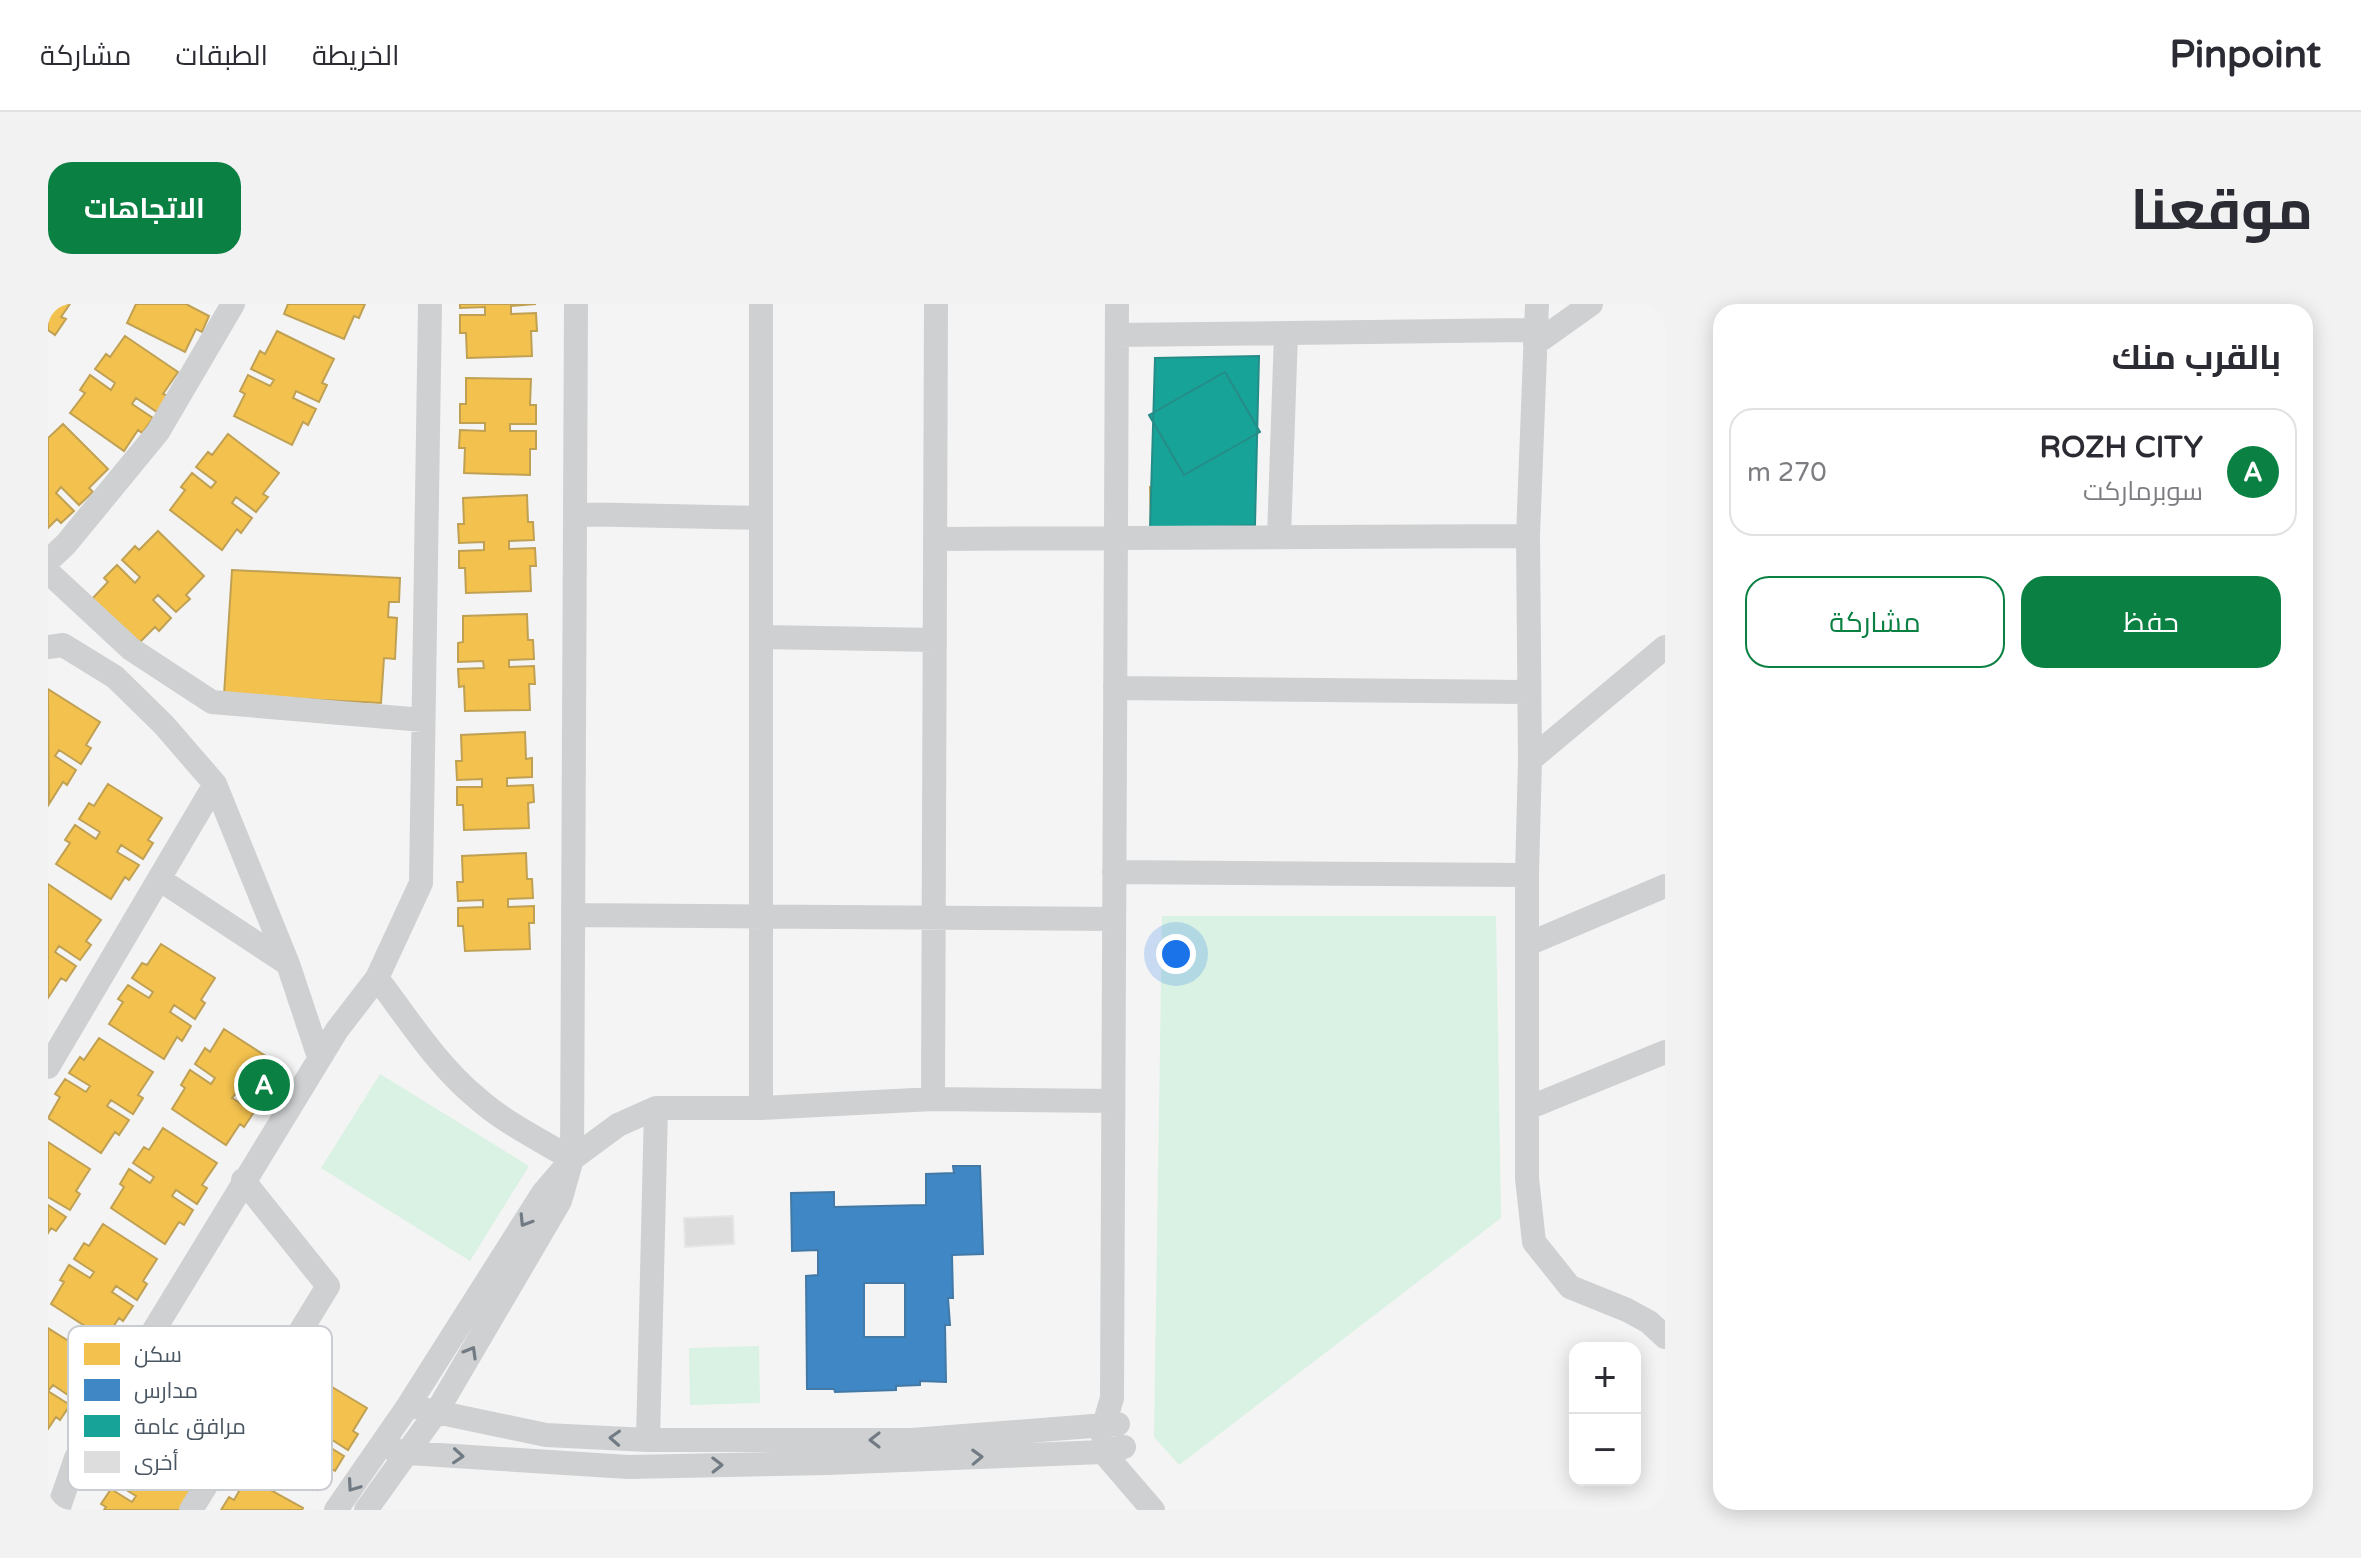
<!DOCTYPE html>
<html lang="ar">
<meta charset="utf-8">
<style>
body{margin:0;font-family:"Varela Round",Cairo,sans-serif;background:#f2f2f3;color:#2b2b33;direction:rtl}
.controls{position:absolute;right:24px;bottom:24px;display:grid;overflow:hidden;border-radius:16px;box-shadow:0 4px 20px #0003}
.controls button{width:72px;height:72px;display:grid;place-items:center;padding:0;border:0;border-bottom:2px solid #e1e1e2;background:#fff;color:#2b2b33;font:40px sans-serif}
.you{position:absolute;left:1128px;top:650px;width:28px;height:28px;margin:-20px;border:6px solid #fff;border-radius:50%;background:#1a73e8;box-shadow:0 0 0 12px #1a73e833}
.badge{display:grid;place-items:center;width:52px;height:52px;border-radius:50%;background:#0b8043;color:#fff;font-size:26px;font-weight:700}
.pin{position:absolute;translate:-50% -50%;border:4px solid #fff;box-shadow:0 2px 8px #0006}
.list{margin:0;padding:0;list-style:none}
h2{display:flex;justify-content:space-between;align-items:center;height:104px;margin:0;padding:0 32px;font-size:34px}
h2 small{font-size:26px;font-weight:400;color:#7c7c81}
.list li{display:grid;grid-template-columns:52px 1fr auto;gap:24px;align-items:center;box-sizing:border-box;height:128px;margin:0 16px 16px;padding:0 16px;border:2px solid #e1e1e2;border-radius:24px}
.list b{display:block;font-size:30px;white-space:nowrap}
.list p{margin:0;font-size:26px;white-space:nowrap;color:#7c7c81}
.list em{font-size:26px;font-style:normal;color:#7c7c81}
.actions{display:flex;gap:16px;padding:24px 32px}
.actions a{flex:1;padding:18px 0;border:2px solid #0b8043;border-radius:24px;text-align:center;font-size:28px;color:#0b8043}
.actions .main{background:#0b8043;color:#fff}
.map{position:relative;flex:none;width:1617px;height:1206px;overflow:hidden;direction:ltr;border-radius:24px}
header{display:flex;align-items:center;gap:48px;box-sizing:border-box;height:112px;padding:0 40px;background:#fff;border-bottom:2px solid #e1e1e2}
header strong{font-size:38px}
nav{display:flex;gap:44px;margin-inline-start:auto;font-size:28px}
.intro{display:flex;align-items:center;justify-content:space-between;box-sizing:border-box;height:192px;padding:0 48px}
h1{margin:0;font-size:56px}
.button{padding:20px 36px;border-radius:24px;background:#0b8043;color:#fff;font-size:28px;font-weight:700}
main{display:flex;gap:48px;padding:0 48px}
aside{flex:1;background:#fff;border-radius:24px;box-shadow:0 4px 20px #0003}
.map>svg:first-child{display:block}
.green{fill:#d9f2e3}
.homes{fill:#f2c14e;stroke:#c0a154;stroke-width:2}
.schools{fill:#3f88c5;stroke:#4279a7;stroke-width:2;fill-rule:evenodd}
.public{fill:#17a398;stroke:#268c88;stroke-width:2}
.building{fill:#ddddde;stroke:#e5e6e7;stroke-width:2}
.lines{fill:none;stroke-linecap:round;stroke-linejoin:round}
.street{stroke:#ced0d2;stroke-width:24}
.oneway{stroke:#727b83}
.key{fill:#fff;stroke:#c9ccd0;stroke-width:2}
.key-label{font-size:22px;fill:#4a5661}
</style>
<header>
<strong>Pinpoint</strong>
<nav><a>الخريطة</a><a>الطبقات</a><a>مشاركة</a></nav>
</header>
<div class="intro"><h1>موقعنا</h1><a class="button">الاتجاهات</a></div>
<main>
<aside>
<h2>بالقرب منك<small></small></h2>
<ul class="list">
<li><span class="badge">A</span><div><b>ROZH CITY</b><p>سوبرماركت</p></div><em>270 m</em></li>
</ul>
<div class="actions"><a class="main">حفظ</a><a>مشاركة</a></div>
</aside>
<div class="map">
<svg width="1617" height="1206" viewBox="0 0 1617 1206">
<rect width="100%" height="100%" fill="#f4f4f4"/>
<!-- green -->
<path class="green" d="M1114,612H1448L1453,914L1131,1161L1106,1133Z
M332,770L481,862L422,957L273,864Z
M711,1042L712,1099L642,1101L641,1044Z"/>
<!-- homes -->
<path class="homes" d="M0,0H22L13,13L18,15L7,31L0,26Z
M88,0H138L161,12L154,28L148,25L137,48L79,19Z
M240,0H317L311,14L306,12L296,35L236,10Z
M412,0H488L463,2V10L488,9L489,27H483L484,52L419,54L418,29H412V11H437V3L412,4Z
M229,27L286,55L274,79L279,81L271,98L248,87L245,94L268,105L260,121L255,118L244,141L186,112L197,90L192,87L200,71L222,82L226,76L203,65L212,47L217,50Z
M77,32L130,68L115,90L120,92L109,108L88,94L84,100L105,114L94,129L90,126L76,147L22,109L37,89L32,86L42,71L63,86L67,79L47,65L58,50L62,53Z
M418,74L483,75L482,101H488V120H462V127H488V145H482V171L416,169L417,144H411L412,126L437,127V119H412V100H418Z
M15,120L60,165L41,184L45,188L31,201L13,183L8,189L26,207L13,219L9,215L0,224V134Z
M180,130L231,169L215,190L220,193L208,208L188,193L184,199L204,214L193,229L189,225L174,246L122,206L137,186L133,183L144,169L163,184L168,178L148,163L160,148L164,151Z
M1132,182L1133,224L1103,225L1102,183Z
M479,191L480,218H485L486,236L461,237V245L487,244L488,262H482L483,287L418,289L417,264H411V247L436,246V238L411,239L410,220H416L415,194Z
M110,227L156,272L138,291L142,295L128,308L110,291L105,296L123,314L111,327L107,323L89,341L43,296L60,278L56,274L69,261L87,279L92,273L74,256L87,242L91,246Z
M184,266L352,274L351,298H341L340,313L349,314L347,355L336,354L333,399L176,391Z
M479,310L480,336H485L486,355L461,356V363L486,362L487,380H481L482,406L417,407L416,382L411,383L410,365L436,364L435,357L410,358V339L415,338V312Z
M0,385L52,418L38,441L43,444L33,460L11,446L7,452L28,466L19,481L15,478L1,500Z
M477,428L478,455L484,454V473L459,474V482L485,481L486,498L480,499L481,524L416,526L415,501H409V483H434V475L409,476L408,457H414L413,431Z
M60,480L114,514L100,536L105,539L95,555L73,541L69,548L91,561L81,576L77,573L63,595L8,560L22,539L17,536L27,521L48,535L52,528L31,515L41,499L46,502Z
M478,549L479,575H484L485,594L460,595V603L486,602V619H481L482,645L417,647L415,622H410V604L435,603V596L410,597L409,578H415L414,552Z
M0,580L53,616L38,637L43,641L32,656L11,642L7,648L28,662L18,677L13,674L0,694Z
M113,640L167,674L153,696L157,699L147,715L126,701L122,708L143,722L134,737L129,733L116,755L61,720L75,698L70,695L80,681L101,694L105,688L84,674L94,659L99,661Z
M176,725L230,760L216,783L220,786L210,802L189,788L184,794L206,808L196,823L192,820L178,841L124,805L137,784L133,781L142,766L163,780L167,774L147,760L157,744L162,748Z
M51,734L105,768L90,791L95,794L85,810L63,796L59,802L81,816L71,831L67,828L53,849L0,814L12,793L7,790L17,775L38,788L42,782L21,769L32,753L36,756Z
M115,824L169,859L154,881L159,884L149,900L128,886L124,892L145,906L136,921L131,918L117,940L63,904L76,883L72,880L81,865L102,879L106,873L85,859L96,843L101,846Z
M0,838L42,865L28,887L32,890L22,906L0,893Z
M0,901L18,913L8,927L3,924L0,929Z
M55,920L109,955L95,977L99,980L89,996L68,982L64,988L85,1002L75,1017L71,1014L57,1035L3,1000L16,978L12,976L21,961L42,974L46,968L26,955L36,939L41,942Z
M0,1024L46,1053L32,1076L36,1079L26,1095L5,1081L0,1087L22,1101L12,1116L8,1113L0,1125Z
M264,1071L319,1104L305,1127L310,1130L300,1146L278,1132L275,1139L296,1152L287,1167L282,1164L269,1186L214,1152L227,1131L222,1128L232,1113L253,1126L257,1120L235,1107L246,1090L250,1093Z
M95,1144L150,1177L139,1206H56L58,1203L53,1200L63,1185L84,1198L88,1192L67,1179L77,1163L82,1166Z
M199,1173L255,1204L254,1206H173L181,1193L186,1196Z"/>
<!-- schools -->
<path class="schools" d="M905,862H932L935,950L904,951L905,994H900L902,1021H897L898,1078L872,1077V1081L848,1082V1086L787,1088L786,1085H759L758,972L770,971V946L744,947L743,889L786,888V903L878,901V870L906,869ZM816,979H857V1033H816Z"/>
<!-- public -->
<path class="public" d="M1211,52L1207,221L1102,225L1107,54Z
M1177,68L1212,128L1136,171L1101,111Z"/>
<!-- building -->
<path class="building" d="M685,912L686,940L637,943L636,914Z"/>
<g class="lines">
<!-- street -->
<path class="street" d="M713,0V804
M1069,0L1064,1094L1056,1121L1055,1148L1105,1206
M1489,0L1480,232L1482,456L1479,571V874L1486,938L1522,983L1579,1006L1601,1018L1617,1033
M1069,31L1488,26
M1487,40L1543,0
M527,210L713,214
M1231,233L1238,29
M887,235L1480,232
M0,257L18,240L110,128L185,0
M0,268L83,345L164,398L375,416
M713,333L887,336
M0,343L15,341L67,373L116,421L167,480L240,660L271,753
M1067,384L1479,388
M1482,456L1617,343
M1066,568L1479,571
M111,575L240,660
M525,611L1066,615
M1480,640L1617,582
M329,674C360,715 389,761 429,794C457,819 492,836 524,855
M0,763L167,480
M885,795L888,0
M1480,804L1617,748
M374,1105L498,1131L600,1136H864L1070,1120
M600,1136L608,804
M346,1146L360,1149L580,1163L780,1159L1055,1148L1076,1143
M10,1206L28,1154L289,726L329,674L373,579L382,0
M143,1206L280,982L195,876
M288,1206L360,1102L495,889L524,855L570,821L608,804H713L885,795L1065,797
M318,1206L389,1107L512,897L524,855L528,0"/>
</g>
<!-- one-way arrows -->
<defs><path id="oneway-chevron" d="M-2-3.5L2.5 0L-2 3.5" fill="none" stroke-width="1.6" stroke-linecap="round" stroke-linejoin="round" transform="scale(2)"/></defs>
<g class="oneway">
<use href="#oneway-chevron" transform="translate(477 917) rotate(122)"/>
<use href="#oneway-chevron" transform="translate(423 1048) rotate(-60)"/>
<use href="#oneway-chevron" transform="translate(567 1134) rotate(-177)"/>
<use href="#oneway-chevron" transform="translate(827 1136) rotate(180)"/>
<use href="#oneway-chevron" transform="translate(410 1152) rotate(4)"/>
<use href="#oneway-chevron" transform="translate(929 1153) rotate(-2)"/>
<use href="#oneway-chevron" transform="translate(669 1161) rotate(-1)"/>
<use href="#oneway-chevron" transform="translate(305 1182) rotate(125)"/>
</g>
<!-- legend -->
<rect x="20" y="1022" width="264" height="164" rx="12" class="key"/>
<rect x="36" y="1039" width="36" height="22" fill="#f2c14e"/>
<rect x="36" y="1075" width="36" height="22" fill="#3f88c5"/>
<rect x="36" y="1111" width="36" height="22" fill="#17a398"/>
<rect x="36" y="1147" width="36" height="22" fill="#ddddde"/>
<g class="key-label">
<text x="86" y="1058">سكن</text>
<text x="86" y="1094">مدارس</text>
<text x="86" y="1130">مرافق عامة</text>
<text x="86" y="1166">أخرى</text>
</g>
</svg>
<div class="controls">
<button>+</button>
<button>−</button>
</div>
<div class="you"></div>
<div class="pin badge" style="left:216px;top:781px">A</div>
</div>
</main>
